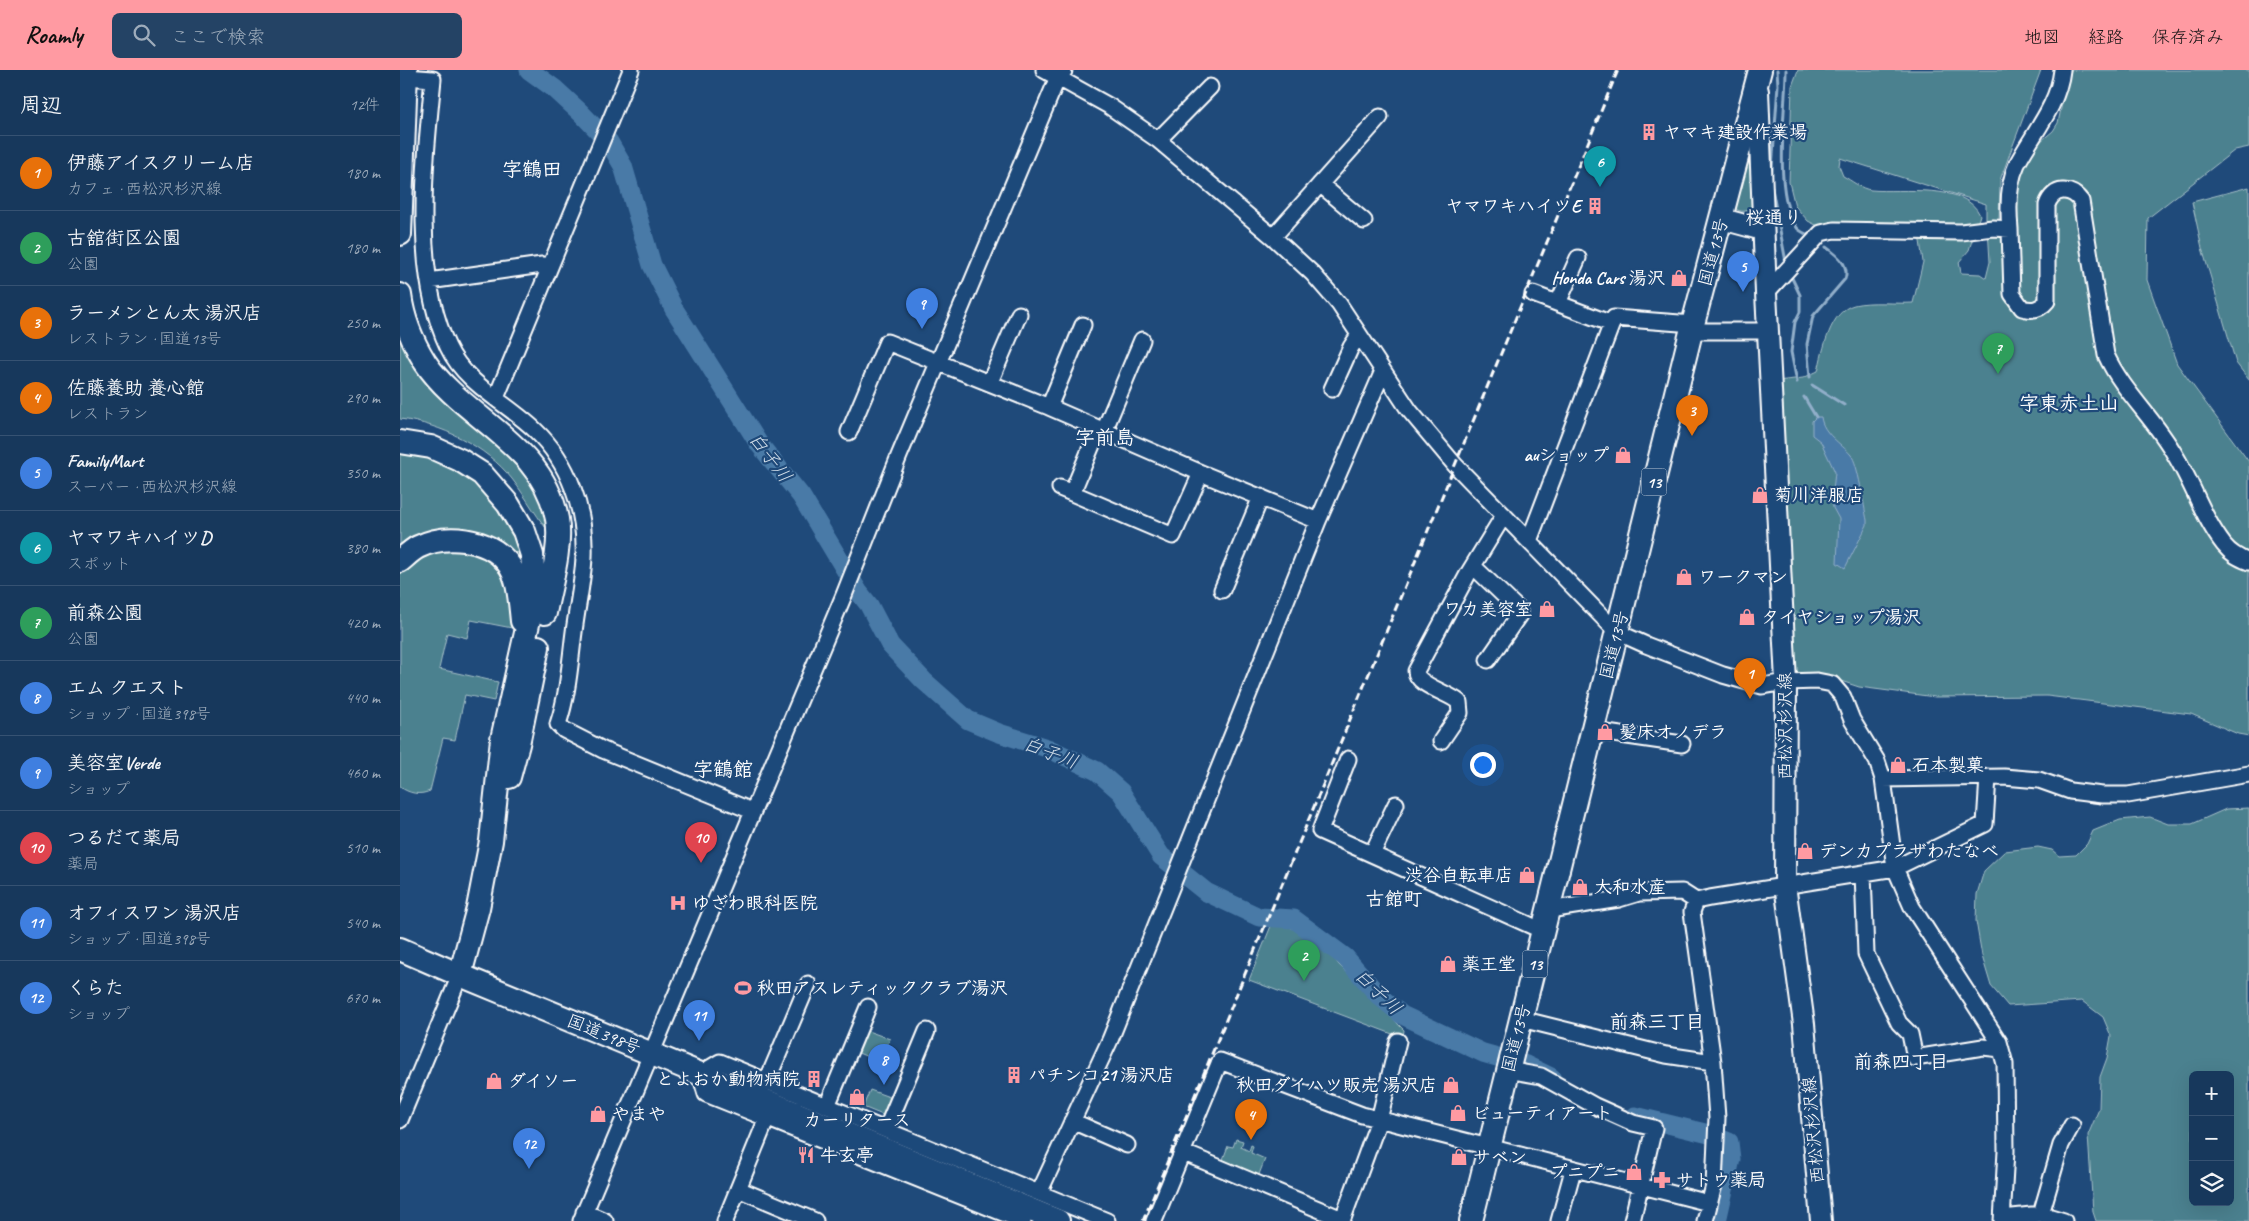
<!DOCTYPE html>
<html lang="ja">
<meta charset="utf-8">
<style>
body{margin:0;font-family:Caveat,"Klee One",sans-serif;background:#244365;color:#f1f3f6}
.controls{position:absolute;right:15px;bottom:15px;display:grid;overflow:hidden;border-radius:8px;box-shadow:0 5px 20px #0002}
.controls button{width:45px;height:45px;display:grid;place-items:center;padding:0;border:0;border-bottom:1px solid #365272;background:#17385c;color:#f1f3f6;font:25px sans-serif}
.you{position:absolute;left:1082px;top:694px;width:18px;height:18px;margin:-12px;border:4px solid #fff;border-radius:50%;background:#1a73e8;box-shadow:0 0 0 8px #1a73e833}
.badge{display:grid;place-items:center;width:32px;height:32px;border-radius:50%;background:#ff9aa2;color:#fff;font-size:16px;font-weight:700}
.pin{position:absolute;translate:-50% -41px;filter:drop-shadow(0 1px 2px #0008)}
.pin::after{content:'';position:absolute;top:26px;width:18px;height:15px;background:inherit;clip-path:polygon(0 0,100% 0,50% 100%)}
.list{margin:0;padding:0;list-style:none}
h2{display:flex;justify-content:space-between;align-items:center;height:65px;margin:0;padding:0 20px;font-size:21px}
h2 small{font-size:16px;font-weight:400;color:#9eacbb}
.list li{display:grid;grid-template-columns:32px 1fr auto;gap:15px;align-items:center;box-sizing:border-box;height:75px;padding:0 20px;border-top:1px solid #365272}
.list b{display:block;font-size:19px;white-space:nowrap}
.list p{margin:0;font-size:16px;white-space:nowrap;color:#9eacbb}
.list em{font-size:16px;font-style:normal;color:#9eacbb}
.icon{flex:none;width:28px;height:28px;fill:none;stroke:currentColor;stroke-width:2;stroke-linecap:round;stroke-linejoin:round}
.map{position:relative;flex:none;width:1849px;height:1151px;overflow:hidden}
header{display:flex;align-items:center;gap:30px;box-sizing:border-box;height:70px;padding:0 25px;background:#ff9aa2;color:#111}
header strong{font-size:24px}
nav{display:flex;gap:28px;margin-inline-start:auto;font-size:18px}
.search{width:350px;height:45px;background:#244365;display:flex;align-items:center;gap:12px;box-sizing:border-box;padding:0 18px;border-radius:8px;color:#9eacbb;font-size:19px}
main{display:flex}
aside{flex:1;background:#17385c}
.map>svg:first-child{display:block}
.green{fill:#4c818f;stroke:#a6c0c7;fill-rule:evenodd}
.water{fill:#4a7aa7;stroke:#92afca}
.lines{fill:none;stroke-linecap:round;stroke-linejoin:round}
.stream{stroke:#92afca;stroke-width:3}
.river{stroke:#4a7aa7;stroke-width:19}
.minor-casing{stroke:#fff;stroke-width:19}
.major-casing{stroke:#fff;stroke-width:24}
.highway-casing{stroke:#fff;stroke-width:26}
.minor{stroke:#1f4a7a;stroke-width:15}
.major{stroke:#1f4a7a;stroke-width:20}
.highway{stroke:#1f4a7a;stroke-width:22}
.rail{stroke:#fff;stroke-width:3;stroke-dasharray:8 4;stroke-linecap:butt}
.labels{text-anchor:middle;stroke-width:4.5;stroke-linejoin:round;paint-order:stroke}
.shield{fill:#1f4a7a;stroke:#bcc9d7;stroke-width:1}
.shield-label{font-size:16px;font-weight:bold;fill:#fff}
.poi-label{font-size:18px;font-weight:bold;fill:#fff;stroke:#1f4a7a;text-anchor:start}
.street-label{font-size:18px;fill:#fff;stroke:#1f4a7a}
.neighbourhood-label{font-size:19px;font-weight:bold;fill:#fff;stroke:#1f4a7a}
.water-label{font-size:19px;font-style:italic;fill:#d2dee9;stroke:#1f4a7a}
.quarter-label{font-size:20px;font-weight:bold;fill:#fff;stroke:#1f4a7a}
</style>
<header>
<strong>Roamly</strong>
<div class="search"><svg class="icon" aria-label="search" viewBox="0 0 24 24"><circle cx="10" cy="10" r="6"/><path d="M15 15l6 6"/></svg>ここで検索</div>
<nav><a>地図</a><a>経路</a><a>保存済み</a></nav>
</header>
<main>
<aside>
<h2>周辺<small>12件</small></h2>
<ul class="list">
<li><span class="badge" style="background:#e8710a">1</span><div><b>伊藤アイスクリーム店</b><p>カフェ · 西松沢杉沢線</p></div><em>180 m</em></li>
<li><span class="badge" style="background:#2e9e5b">2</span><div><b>古舘街区公園</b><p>公園</p></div><em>180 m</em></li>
<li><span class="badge" style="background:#e8710a">3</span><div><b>ラーメンとん太 湯沢店</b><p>レストラン · 国道13号</p></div><em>250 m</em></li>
<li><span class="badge" style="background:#e8710a">4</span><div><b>佐藤養助 養心館</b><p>レストラン</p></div><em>290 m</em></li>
<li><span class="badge" style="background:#3f7fe0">5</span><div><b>FamilyMart</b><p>スーパー · 西松沢杉沢線</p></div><em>350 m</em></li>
<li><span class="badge" style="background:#0f9aa8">6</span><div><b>ヤマワキハイツD</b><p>スポット</p></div><em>380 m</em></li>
<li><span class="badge" style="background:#2e9e5b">7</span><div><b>前森公園</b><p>公園</p></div><em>420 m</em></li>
<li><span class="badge" style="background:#3f7fe0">8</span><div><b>エム クエスト</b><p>ショップ · 国道398号</p></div><em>440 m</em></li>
<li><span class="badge" style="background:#3f7fe0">9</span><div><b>美容室Verde</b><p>ショップ</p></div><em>460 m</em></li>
<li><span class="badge" style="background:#e0444e">10</span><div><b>つるだて薬局</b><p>薬局</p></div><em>510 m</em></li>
<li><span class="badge" style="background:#3f7fe0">11</span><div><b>オフィスワン 湯沢店</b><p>ショップ · 国道398号</p></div><em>540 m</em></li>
<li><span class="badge" style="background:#3f7fe0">12</span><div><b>くらた</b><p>ショップ</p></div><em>670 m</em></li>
</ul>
</aside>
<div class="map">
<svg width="1849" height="1151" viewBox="0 0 1849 1151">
<rect width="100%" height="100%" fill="#1f4a7a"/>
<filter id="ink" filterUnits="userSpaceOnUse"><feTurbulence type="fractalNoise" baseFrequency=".02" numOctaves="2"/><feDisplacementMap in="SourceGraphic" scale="10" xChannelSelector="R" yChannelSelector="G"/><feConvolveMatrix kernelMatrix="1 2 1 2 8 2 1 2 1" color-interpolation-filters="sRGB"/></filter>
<g filter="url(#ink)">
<!-- green -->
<path class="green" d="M1398,0H1641L1600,110L1599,152L1586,151V134L1440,88L1439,96L1443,106C1451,110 1461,119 1471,120C1501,123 1565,112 1580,145L1569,180L1559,192L1561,203L1580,204L1586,208L1590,192L1588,158L1614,159V115L1635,76L1653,61L1658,53L1669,0H1849V77L1835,80L1748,148L1747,210L1777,294L1849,392V666L1838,664L1791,644L1647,626L1535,627L1459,617L1432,608H1390L1377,311L1403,308L1418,301C1423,280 1430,241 1454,235C1470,231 1496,234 1513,233L1523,192L1520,171L1492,156L1424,159L1408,151L1395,136L1389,112L1392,16Z
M1349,88L1351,89L1354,137C1346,142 1342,143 1334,138L1344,90Z
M1849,117V310L1836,293L1802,178L1792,132Z
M0,264L101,374L140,420L154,468C138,450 127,428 112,409C86,376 41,354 0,349Z
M0,378L28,385L68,405L110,450L128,503L98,476L0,481Z
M31,480C44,480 58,478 70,480C75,480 79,484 83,487C106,502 115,532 112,558L71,550L67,568L47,563L39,599L98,612L94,631L65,625L55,670L43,668L30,721C19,726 9,723 0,717V503L7,496Z
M1849,738V1151H1696L1693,1142L1688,1065L1699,1039L1700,1007L1707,988L1711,966L1703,947L1682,931L1608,936L1591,916L1582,886L1576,851L1577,824L1584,801L1605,781L1638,777L1652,780L1659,786L1676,785L1687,774L1693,761L1720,750L1750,747L1768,754H1792L1826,739ZM1793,1005H1830V1132H1793Z
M873,851C900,860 922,871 939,895L1004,960L1003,968L849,910Z
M465,960L490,969L480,992L456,982Z
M470,1020L492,1028L485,1046L463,1037Z
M836,1069L843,1071L841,1077L849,1081L851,1075L853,1076L851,1083L865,1089L858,1107L822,1092L828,1076L833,1077Z"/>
<!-- water -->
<path class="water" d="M1416,347H1421C1423,364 1441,373 1451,385C1458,393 1464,437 1467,450V455L1445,498L1437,493L1439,449L1433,438L1432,430L1435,402L1421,372L1412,365V351Z"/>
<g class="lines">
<!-- stream -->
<path class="stream" d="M1377,0L1378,15L1371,113L1386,192
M1386,0C1386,40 1372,127 1398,159C1401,162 1407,164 1411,167
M1391,206L1400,225V242L1395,252L1391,282L1397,312
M1410,307L1407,274L1413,246L1445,209C1450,195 1437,185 1426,177
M1412,315L1444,335
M1404,327L1416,347"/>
<!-- river -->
<path class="river" d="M129,0L155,19L181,43L209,72L223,96L252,195L274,239L359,374L401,426L458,521L469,535L490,575L524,611L568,650L599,663L647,678L697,701L721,722L761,786L806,822L859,847L894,849L945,887L979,926L1002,945L1083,983L1126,995L1151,1007
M1235,1046L1309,1064L1329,1072L1331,1089L1317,1151"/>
<!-- minor casing -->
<g class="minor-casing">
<path id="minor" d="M644,0L709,36L758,70L873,167L913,204L939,234L1009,340L1055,395L1217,562L1246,575L1323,605L1362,616L1386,612L1417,611L1432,614L1443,627L1452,650L1477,691L1483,709L1495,798L1512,837L1599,972L1605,994L1606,1081L1602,1151
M6,7L33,9C25,92 12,201 48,277C65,314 107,333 135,360C169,392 186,441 184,487C183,511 177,537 174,562C170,593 168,625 158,654L164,660L203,680L352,741
M758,70L810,17
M920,114L964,151
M1610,159L1612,224L1622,238C1632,241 1640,240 1647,231V135C1653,117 1671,117 1681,131L1706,285C1723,322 1755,349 1775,385C1793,414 1803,448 1824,475C1831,484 1839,488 1849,492
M873,167L980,47
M29,211L142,195L150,196
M1366,223L1421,163L1434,160L1561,162L1593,158L1610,159C1608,138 1608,113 1617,94C1633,63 1658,36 1662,0
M1133,224L1212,254
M1158,233L1178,188
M1291,261H1368
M590,312L619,244
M932,319L951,277L959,265
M96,328L231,0
M649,337L683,255
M704,361L742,270
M449,362L487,272L649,337L801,403L918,451
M660,418L773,466L801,403
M672,423L699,358
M1129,471L1214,248L1293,254
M1073,496L1119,540V545L1088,590
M822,520L861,427
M1193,661L1282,674
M1041,671L1060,643L1059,632C1049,623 1016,615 1016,601L1068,504L1104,445
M948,689L920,761L1143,861
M1483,709L1604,707L1639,710L1670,721L1702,725H1728L1849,704
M972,784L996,734
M1463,803L1466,884L1499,953L1510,964L1515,988L1583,977L1601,979
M1296,831L1310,828L1495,798L1585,754L1588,707
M1296,831L1292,842L1313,992L1317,1048L1314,1115L1305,1151
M1149,840L1219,829L1239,823L1282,822L1296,831
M1121,949L1266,985L1313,992
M1108,1000L1141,1006L1195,1036L1233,1053L1254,1058L1232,1151
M367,1011L408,914
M427,1036L468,937
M0,1050L60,905
M672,1051L727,1075
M486,1060L527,961
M782,1082L942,1149
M338,1119L415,1151
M639,1123L710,970L918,451L983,301
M184,1142L205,1151
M1641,1144L1664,1151
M1603,1148L1641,1144L1661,1075L1672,1055
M181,1151L444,525L499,386L658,7L664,1
M325,1151L367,1048
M623,1151L306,1024L300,1004L320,992L707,1151
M754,1151L820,991L962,1045L1309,1133
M942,1151L979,1050L998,971
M1159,1151L1173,1100"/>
</g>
<!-- major casing -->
<g class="major-casing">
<path id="major" d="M1358,21L1366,223L1386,612L1385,815L1404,954L1421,1151
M1322,149L1363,160"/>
</g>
<!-- highway casing -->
<g class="highway-casing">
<path id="highway" d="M0,164L6,0
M0,225C3,249 12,271 25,292C63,349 143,373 157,449C162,477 150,516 145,543
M0,372L31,377L60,390L82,404L108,434L124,461L132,485L135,523L102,669L91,771L78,838L60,905
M0,491C6,486 12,480 18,477C46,463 87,468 107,492C119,506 120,533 122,551
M109,707L118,674L138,577
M0,879L60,905L658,1151
M1071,1151L1293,254L1360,0"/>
</g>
<!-- minor -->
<use href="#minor" class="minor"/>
<!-- major -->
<use href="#major" class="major"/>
<!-- highway -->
<use href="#highway" class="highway"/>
<!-- rail -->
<path class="rail" d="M743,1151L1218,0"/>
</g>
</g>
<!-- icons -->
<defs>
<g id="building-bare" transform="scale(1.35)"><path d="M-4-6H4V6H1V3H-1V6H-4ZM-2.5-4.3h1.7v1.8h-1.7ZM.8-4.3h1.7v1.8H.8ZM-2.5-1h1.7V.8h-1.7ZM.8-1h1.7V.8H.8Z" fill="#ff9aa2" stroke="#1f4a7a" stroke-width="2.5" paint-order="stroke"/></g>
<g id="shop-bare" transform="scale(1.35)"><path d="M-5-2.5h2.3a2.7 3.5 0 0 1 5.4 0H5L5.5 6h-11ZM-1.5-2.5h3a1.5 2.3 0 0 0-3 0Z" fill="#ff9aa2" stroke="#1f4a7a" stroke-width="2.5" paint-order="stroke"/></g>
<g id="hospital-bare" transform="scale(1.35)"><path d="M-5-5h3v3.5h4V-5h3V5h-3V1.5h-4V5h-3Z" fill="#ff9aa2" stroke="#1f4a7a" stroke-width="2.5" paint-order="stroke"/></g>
<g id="stadium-bare" transform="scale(1.35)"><path d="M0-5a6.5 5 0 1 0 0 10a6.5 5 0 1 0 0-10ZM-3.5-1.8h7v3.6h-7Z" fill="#ff9aa2" stroke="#1f4a7a" stroke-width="2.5" paint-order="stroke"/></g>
<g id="restaurant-bare" transform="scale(1.35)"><path d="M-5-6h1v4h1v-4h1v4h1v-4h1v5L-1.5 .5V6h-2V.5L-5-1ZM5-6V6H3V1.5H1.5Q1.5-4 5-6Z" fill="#ff9aa2" stroke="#1f4a7a" stroke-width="2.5" paint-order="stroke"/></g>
<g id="pharmacy-bare" transform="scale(1.35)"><path d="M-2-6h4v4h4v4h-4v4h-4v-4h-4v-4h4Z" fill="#ff9aa2" stroke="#1f4a7a" stroke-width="2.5" paint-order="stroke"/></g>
</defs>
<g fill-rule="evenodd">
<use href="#building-bare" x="1249" y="62"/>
<use href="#building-bare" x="1195" y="136"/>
<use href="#shop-bare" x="1279" y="208"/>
<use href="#shop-bare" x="1223" y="385"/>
<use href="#shop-bare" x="1360" y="425"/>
<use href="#shop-bare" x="1284" y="507"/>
<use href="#shop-bare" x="1147" y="539"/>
<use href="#shop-bare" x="1347" y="547"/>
<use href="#shop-bare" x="1205" y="662"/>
<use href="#shop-bare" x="1498" y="695"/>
<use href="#shop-bare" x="1405" y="781"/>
<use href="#shop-bare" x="1127" y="805"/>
<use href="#shop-bare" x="1180" y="817"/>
<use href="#hospital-bare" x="278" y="833"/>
<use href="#shop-bare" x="1048" y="894"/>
<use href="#stadium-bare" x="343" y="918"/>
<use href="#building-bare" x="614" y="1005"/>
<use href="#building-bare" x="414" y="1009"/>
<use href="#shop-bare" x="94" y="1011"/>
<use href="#shop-bare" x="1051" y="1015"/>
<use href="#shop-bare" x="457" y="1027"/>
<use href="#shop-bare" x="1058" y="1043"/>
<use href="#shop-bare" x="198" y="1044"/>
<use href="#restaurant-bare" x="406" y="1085"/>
<use href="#shop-bare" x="1059" y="1087"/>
<use href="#shop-bare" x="1234" y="1102"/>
<use href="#pharmacy-bare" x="1262" y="1110"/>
</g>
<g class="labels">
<!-- shield labels -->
<g class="shield">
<rect x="1241.5" y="398.5" width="25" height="27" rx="4"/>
<rect x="1122.5" y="880.5" width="25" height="27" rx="4"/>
</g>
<g class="shield-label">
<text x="1254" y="418">13</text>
<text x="1135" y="900">13</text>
</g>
<!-- poi labels -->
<g class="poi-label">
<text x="1263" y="68">ヤマキ建設作業場</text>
<text x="1181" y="142" text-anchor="end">ヤマワキハイツE</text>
<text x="1265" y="214" text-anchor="end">Honda Cars 湯沢</text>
<text x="1209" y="391" text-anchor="end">auショップ</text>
<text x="1374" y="431">菊川洋服店</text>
<text x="1298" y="513">ワークマン</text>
<text x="1133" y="545" text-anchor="end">ワカ美容室</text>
<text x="1361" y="553">タイヤショップ湯沢</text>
<text x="1219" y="668">髪床オノデラ</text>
<text x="1512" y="701">石本製菓</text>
<text x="1419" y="787">デンカプラザわたなべ</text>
<text x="1113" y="811" text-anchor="end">渋谷自転車店</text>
<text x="1194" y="823">大和水産</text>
<text x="292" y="839">ゆざわ眼科医院</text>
<text x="1062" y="900">薬王堂</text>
<text x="357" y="924">秋田アスレティッククラブ湯沢</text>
<text x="628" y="1011">パチンコ21 湯沢店</text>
<text x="400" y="1015" text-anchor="end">とよおか動物病院</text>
<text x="108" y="1017">ダイソー</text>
<text x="1037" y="1021" text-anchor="end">秋田ダイハツ販売 湯沢店</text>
<text x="1072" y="1049">ビューティアート</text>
<text x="212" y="1050">やまや</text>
<text x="457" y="1056" text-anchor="middle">カーリタース</text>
<text x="420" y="1091">牛玄亭</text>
<text x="1073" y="1093">サベン</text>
<text x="1220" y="1108" text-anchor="end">プニプニ</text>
<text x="1276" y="1116">サトウ薬局</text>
</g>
<!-- street labels -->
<g class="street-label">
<text transform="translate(1313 182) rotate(-75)" y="6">国道13号</text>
<text transform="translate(1214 575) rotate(-76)" y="6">国道13号</text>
<text transform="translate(1385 656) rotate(-90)" y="6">西松沢杉沢線</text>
<text transform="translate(204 964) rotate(22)" y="6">国道398号</text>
<text transform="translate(1116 968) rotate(-76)" y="6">国道13号</text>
<text transform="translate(1413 1060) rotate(-95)" y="6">西松沢杉沢線</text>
</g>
<!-- neighbourhood labels -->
<g class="neighbourhood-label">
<text x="1374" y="154">桜通り</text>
<text x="994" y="835">古館町</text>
<text x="1257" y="958">前森三丁目</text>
<text x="1501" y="998">前森四丁目</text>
</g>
<!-- water labels -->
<g class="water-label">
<text transform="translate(371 387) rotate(53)" y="7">白子川</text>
<text transform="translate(651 682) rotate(21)" y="7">白子川</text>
<text transform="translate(979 921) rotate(44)" y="7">白子川</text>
</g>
<!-- quarter labels -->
<g class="quarter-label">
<text x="132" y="106">字鶴田</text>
<text x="1669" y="340">字東赤土山</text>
<text x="705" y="374">字前島</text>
<text x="323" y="706">字鶴館</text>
</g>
</g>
</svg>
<div class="controls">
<button>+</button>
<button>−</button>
<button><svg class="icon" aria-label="layers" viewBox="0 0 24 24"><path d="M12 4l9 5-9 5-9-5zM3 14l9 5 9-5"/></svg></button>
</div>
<div class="you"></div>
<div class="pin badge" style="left:1350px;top:629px;background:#e8710a">1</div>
<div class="pin badge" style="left:904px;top:911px;background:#2e9e5b">2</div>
<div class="pin badge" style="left:1292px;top:366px;background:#e8710a">3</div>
<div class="pin badge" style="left:851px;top:1070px;background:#e8710a">4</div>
<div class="pin badge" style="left:1343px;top:222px;background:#3f7fe0">5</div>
<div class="pin badge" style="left:1200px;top:117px;background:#0f9aa8">6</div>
<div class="pin badge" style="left:1598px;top:304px;background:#2e9e5b">7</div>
<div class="pin badge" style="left:484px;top:1015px;background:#3f7fe0">8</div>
<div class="pin badge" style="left:522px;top:259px;background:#3f7fe0">9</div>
<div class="pin badge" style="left:301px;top:793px;background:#e0444e">10</div>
<div class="pin badge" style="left:299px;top:971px;background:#3f7fe0">11</div>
<div class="pin badge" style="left:129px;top:1099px;background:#3f7fe0">12</div>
</div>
</main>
